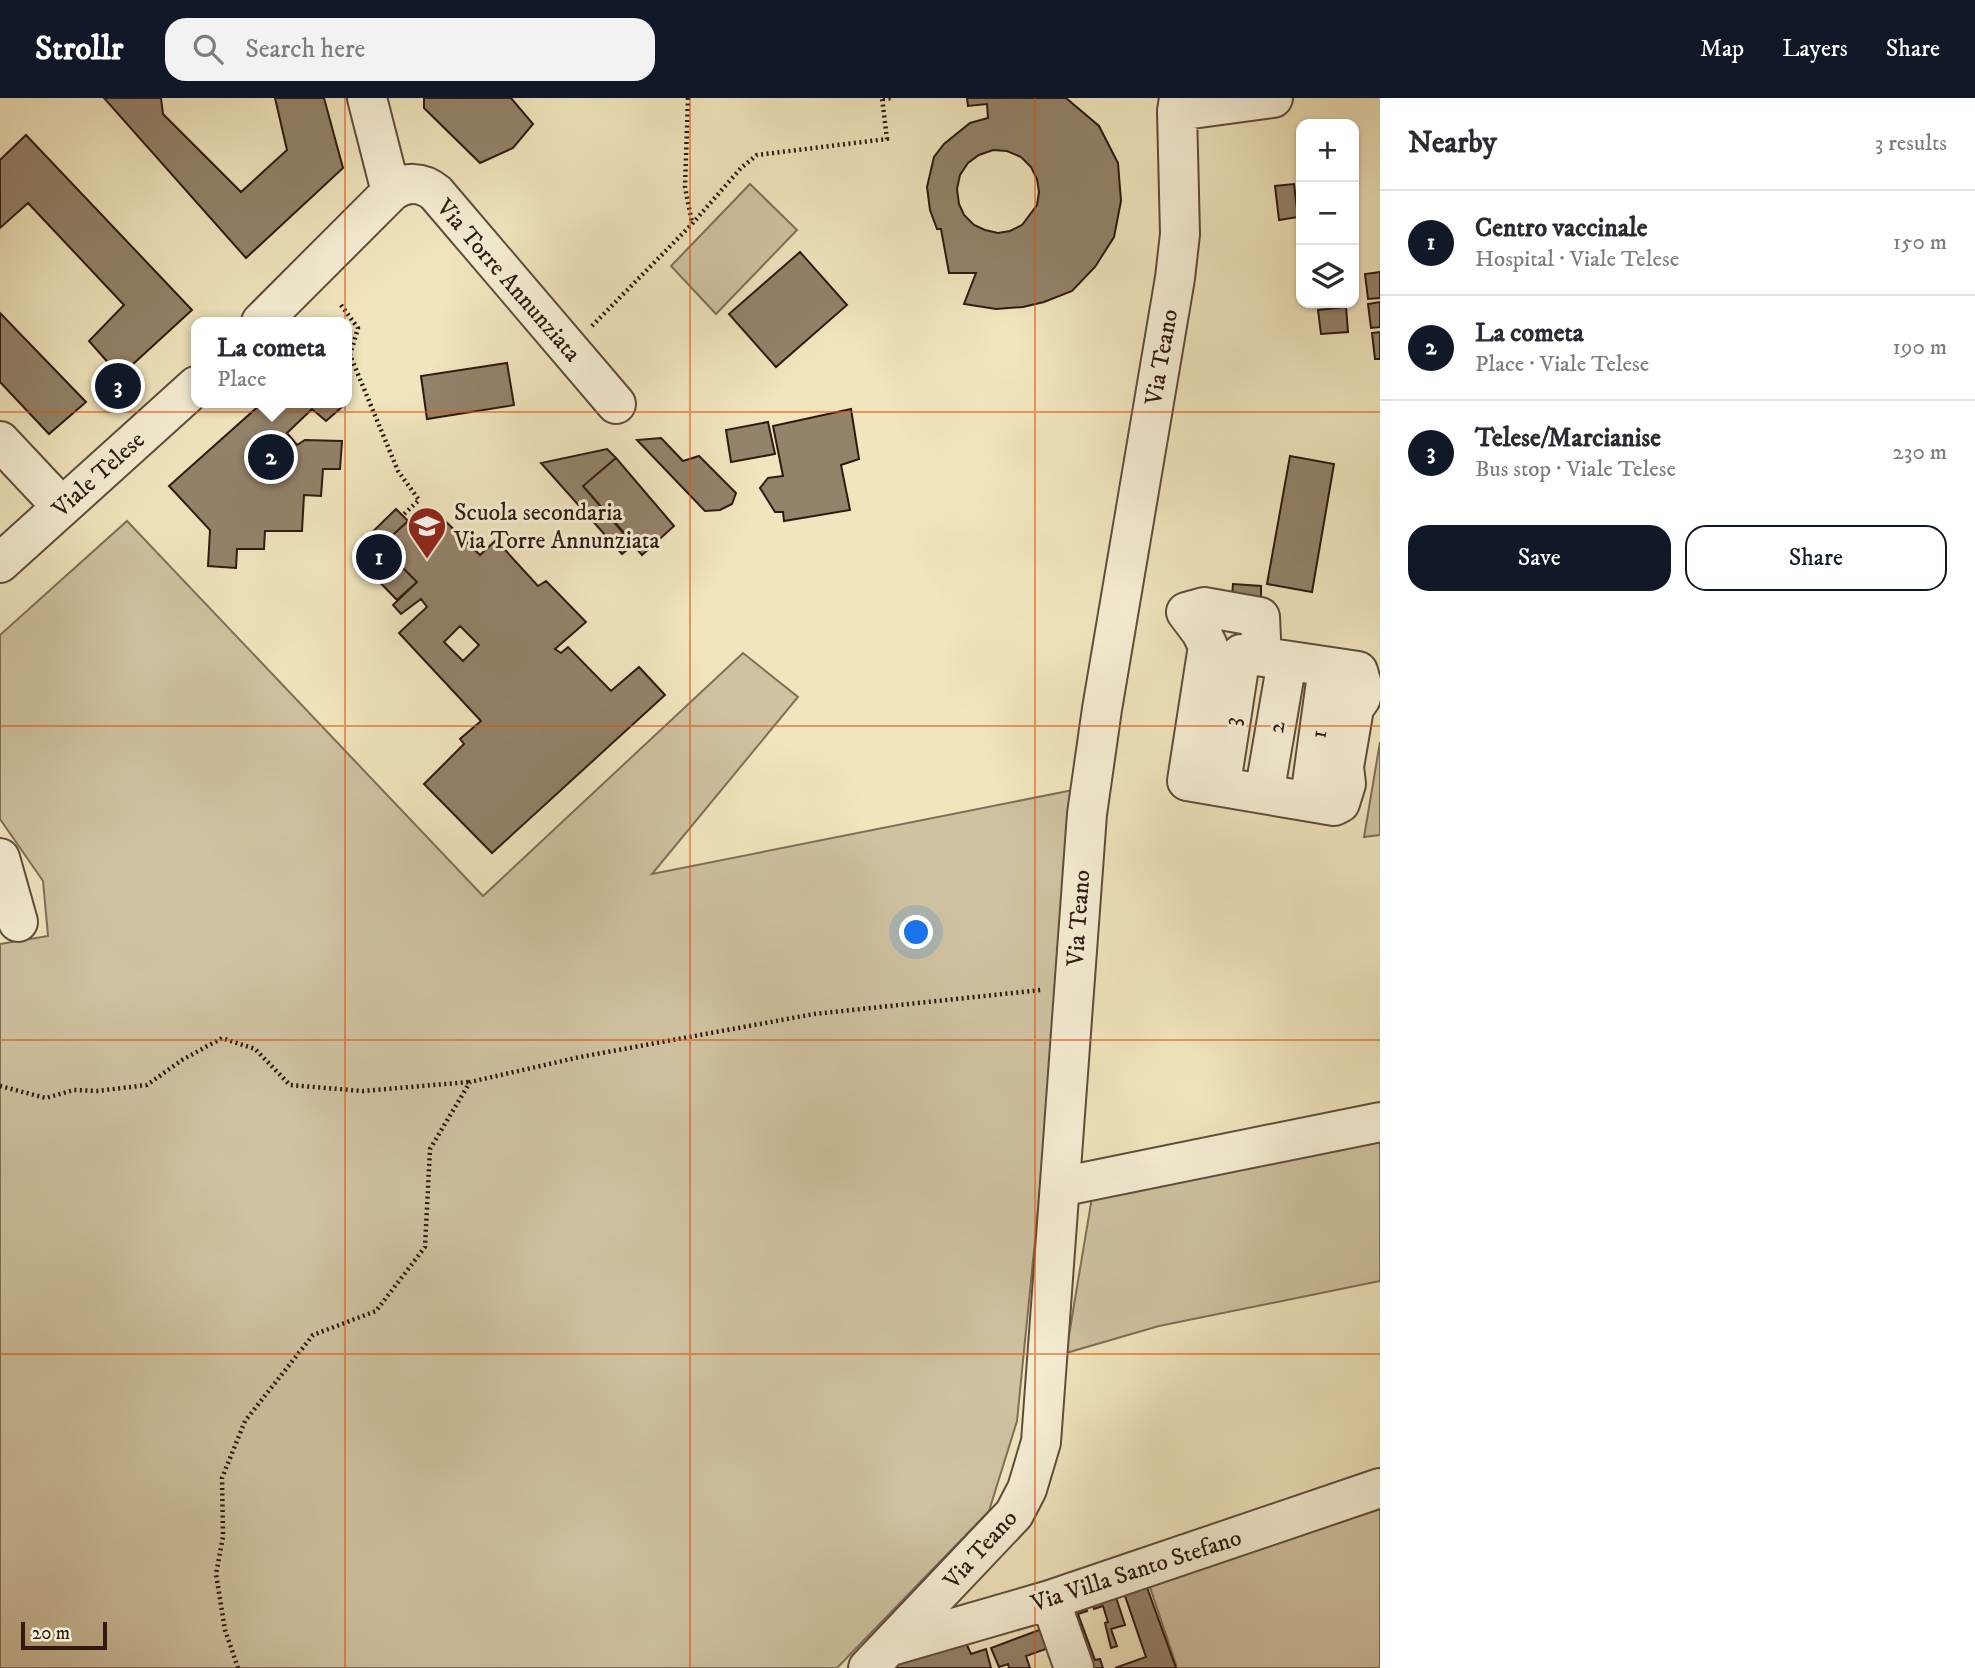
<!DOCTYPE html>
<meta charset="utf-8">
<style>
body{margin:0;font-family:"IM FELL DW Pica",serif;background:#f2f2f3;color:#2b2b33}
.controls{position:absolute;right:21px;top:21px;display:grid;overflow:hidden;border-radius:14px;box-shadow:0 2px 5px #0004}
.controls button{width:63px;height:63px;display:grid;place-items:center;padding:0;border:0;border-bottom:2px solid #e1e1e2;background:#fff;color:#2b2b33;font:35px sans-serif}
.scale{position:absolute;left:21px;bottom:18px;width:86px;box-sizing:border-box;padding-left:7px;border:4px solid #2f1911;border-top:0;font-size:19px;line-height:24px;white-space:nowrap;color:#2f1911;-webkit-text-stroke:5px #f5eed4;paint-order:stroke}
.you{position:absolute;left:917px;top:835px;width:24px;height:24px;margin:-18px;border:5px solid #fff;border-radius:50%;background:#1a73e8;box-shadow:0 0 0 10px #1a73e833}
.badge{display:grid;place-items:center;width:46px;height:46px;border-radius:50%;background:#111827;color:#fff;font-size:23px;font-weight:700}
.pin{position:absolute;translate:-50% -50%;border:4px solid #fff;box-shadow:0 2px 7px #0006}
.popup{position:absolute;left:191px;top:219px;width:161px;height:91px;box-sizing:border-box;display:grid;place-content:center;border-radius:14px;background:#fff;filter:drop-shadow(0 2px 5px #0005);font-size:23px;white-space:nowrap;color:#7c7c81}
.popup b{font-size:26px;color:#2b2b33}
.popup::after{content:'';position:absolute;left:50%;top:100%;margin-left:-14px;border:14px solid transparent;border-top-color:#fff}
.list{margin:0;padding:0;list-style:none}
h2{display:flex;justify-content:space-between;align-items:center;height:91px;margin:0;padding:0 28px;font-size:30px}
h2 small{font-size:23px;font-weight:400;color:#7c7c81}
.list li{display:grid;grid-template-columns:46px 1fr auto;gap:21px;align-items:center;box-sizing:border-box;height:105px;padding:0 28px;border-top:2px solid #e1e1e2}
.list b{display:block;font-size:26px;white-space:nowrap}
.list p{margin:0;font-size:23px;white-space:nowrap;color:#7c7c81}
.list em{font-size:23px;font-style:normal;color:#7c7c81}
.actions{display:flex;gap:14px;padding:21px 28px}
.actions a{flex:1;padding:16px 0;border:2px solid #111827;border-radius:21px;text-align:center;font-size:24px;color:#111827}
.actions .main{background:#111827;color:#fff}
.icon{flex:none;width:38px;height:38px;fill:none;stroke:currentColor;stroke-width:2;stroke-linecap:round;stroke-linejoin:round}
.map{position:relative;flex:none;width:1380px;height:1570px;overflow:hidden}
header{display:flex;align-items:center;gap:42px;box-sizing:border-box;height:98px;padding:0 35px;background:#111827;color:#fff}
header strong{font-size:33px}
nav{display:flex;gap:38px;margin-inline-start:auto;font-size:24px}
.search{width:490px;height:63px;background:#f2f2f3;display:flex;align-items:center;gap:18px;box-sizing:border-box;padding:0 24px;border-radius:21px;color:#7c7c81;font-size:26px}
main{display:flex}
aside{flex:1;background:#fff}
.map>svg:first-child{display:block}
.grass{fill:#cfc2a0;stroke:#7f6e58;stroke-width:2}
.building{fill:#93836a;stroke:#2f1911;stroke-width:2;fill-rule:evenodd}
.lines{fill:none;stroke-linecap:round;stroke-linejoin:round}
.minor-casing{stroke:#5f4c3c;stroke-width:42}
.path{stroke:#2f1911;stroke-width:4.5;stroke-dasharray:2 3.5;stroke-linecap:butt}
.minor{stroke:#f5eed4;stroke-width:38}
.grid{fill:none;stroke:#df560c;stroke-width:2;stroke-opacity:0.55}
.labels{text-anchor:middle;stroke-width:6;stroke-linejoin:round;paint-order:stroke}
.street-label{font-size:24px;fill:#2f1911;stroke:#f5eed4}
.poi-label{font-size:24px;fill:#2f1911;stroke:#f5eed4;text-anchor:start}
</style>
<header>
<strong>Strollr</strong>
<div class="search"><svg class="icon" aria-label="search" viewBox="0 0 24 24"><circle cx="10" cy="10" r="6"/><path d="M15 15l6 6"/></svg>Search here</div>
<nav><a>Map</a><a>Layers</a><a>Share</a></nav>
</header>
<main>
<div class="map">
<svg width="1380" height="1570" viewBox="0 0 1380 1570">
<rect width="100%" height="100%" fill="#f0e5bd"/>
<filter id="stains"><feTurbulence type="fractalNoise" baseFrequency=".00286" numOctaves="4"/><feColorMatrix values="0 0 0 0 .2 0 0 0 0 .09 0 0 0 0 .02 0 0 0 .5 -.17"/></filter>
<radialGradient id="worn" r=".72"><stop offset=".6" stop-color="#630" stop-opacity="0"/><stop offset="1" stop-color="#630" stop-opacity=".3"/></radialGradient>
<!-- grass -->
<path class="grass" d="M750,86L797,132L716,216L671,168Z
M127,423L483,798L743,555L798,599L652,776L1073,692L1057,922L1017,1323L989,1413L837,1570H0V846L48,838L43,783L0,721V537Z
M1380,644V737L1364,739Z
M1380,1024V1183L1159,1228L1066,1255L1092,1099Z
M1380,1395V1570H1177L1146,1477Z"/>
<!-- building -->
<path class="building" d="M104,0H161L163,16L241,94L287,52L275,0H324L343,70L246,160Z
M424,0H511L533,26L513,50L480,65L424,10Z
M967,0H1066L1099,28L1118,65L1121,103L1114,139L1095,169L1072,193L1044,204L1023,209L996,211L964,206L976,175H949L941,131H937L930,112L927,89L934,59L944,46L970,25L988,20L987,6L968,8ZM993,52L1007,53L1021,59L1031,69L1037,81L1039,94L1037,107L1022,127L1010,133L998,135L985,132L974,127L964,117L959,106L957,91L960,77L968,65L979,57Z
M26,37L192,212L120,278L89,243L124,207L28,105L0,130V62Z
M1294,86L1298,119L1279,122L1275,88Z
M800,154L847,207L776,269L729,216Z
M1380,174V200L1368,201L1365,176Z
M1380,204V229L1371,230L1368,206Z
M1346,209L1348,234L1321,236L1318,212Z
M0,215L86,304L49,336L0,284Z
M1380,234V261H1375L1372,235Z
M507,265L514,307L427,321L421,278Z
M262,305H337L342,309L326,323L312,311L287,335L297,347L305,342L342,343L340,371H323L321,398L304,397L302,433H265L264,451H237L236,470L208,468L210,432L169,388Z
M851,311L859,361L841,367L850,412L784,423L783,414H775L760,390L768,380L783,378L773,328Z
M768,324L775,356L731,364L726,332Z
M661,340L683,363L699,358L736,395L732,406L720,412L705,413L637,342Z
M607,351L616,360L583,388L634,446L622,456L541,365Z
M1290,358L1334,366L1312,494L1267,486Z
M616,360L674,428L642,457L583,388Z
M396,411L408,423L381,448L417,484L397,502L370,474L376,469L357,449Z
M434,412L480,457L496,442L538,488L546,483L586,524L555,551L561,555L568,549L611,593L639,569L665,597L492,755L424,686L464,646L460,641L481,623L399,535L427,509L421,501L401,516L393,507L417,484L381,448L408,423L415,431ZM460,528L479,547L463,563L444,544Z
M1233,486L1261,488V500L1232,498Z
M1144,1481L1176,1570H1115L1146,1559L1124,1495Z
M1114,1493L1125,1527L1111,1531L1117,1548L1111,1550L1105,1525L1108,1524L1103,1508L1094,1511L1091,1501Z
M1084,1504L1087,1513L1078,1516L1095,1562L1100,1561L1103,1570H1081L1060,1512Z
M1050,1528L1057,1547L1026,1558L1030,1570H1009L1008,1566L999,1569L991,1550Z
M963,1538L971,1556L986,1551L991,1570H882Z"/>
<g class="lines">
<!-- minor casing -->
<g class="minor-casing">
<path id="minor" d="M367,0L391,94
M1177,13L1273,0
M261,224L391,94C405,83 422,83 436,95L616,306
M0,343L62,409
M0,465L196,288
M1204,509L1260,519L1261,540L1257,558L1358,573L1362,587L1361,600L1354,610L1344,669L1346,686L1340,705L1334,708L1187,683L1208,548L1201,534L1186,514Z
M1216,688L1222,679L1241,556
M1262,695L1266,685L1287,563
M1305,702L1311,693L1328,569
M0,760L18,824
M1060,1089L1380,1024
M1050,1502L1074,1570
M891,1548L1050,1502L1380,1390
M868,1570L1014,1416L1027,1391L1041,1344L1087,716L1102,611L1175,180L1180,136L1177,13L1179,0"/>
</g>
<!-- path -->
<path class="path" d="M688,0L685,89L692,125
M883,1L894,0
M341,207L358,230L350,257L398,373L419,402L403,417
M592,228L692,126L741,70L757,57L887,41L882,0
M0,988L46,1000L74,992L97,993L147,987L182,962L222,940L255,951L290,987L363,993L469,984
M238,1570L225,1532L216,1476L223,1439L222,1380L245,1323L313,1237L376,1213L425,1149L430,1051L470,984L580,959L814,916L1041,892"/>
<!-- minor -->
<use href="#minor" class="minor"/>
</g>
<!-- grid -->
<path class="grid" d="M345,0V1570M690,0V1570M1035,0V1570M0,314H1380M0,628H1380M0,942H1380M0,1256H1380"/>
<!-- icons -->
<defs>
<g id="school-pin" transform="scale(2.0125)"><path d="M0 17L-7.5 6A9.5 9.5 0 1 1 7.5 6Z" fill="#8f2418" stroke="#f5eed4"/><path d="M0-5L7-2L0 1L-7-2ZM-4 1L0 2.5L4 1V4Q0 6-4 4Z" fill="#fff"/></g>
</defs>
<g fill-rule="evenodd">
<use href="#school-pin" x="427" y="428"/>
</g>
<g class="labels">
<!-- street labels -->
<g class="street-label">
<text transform="translate(509 182) rotate(49)" y="8">Via Torre Annunziata</text>
<text transform="translate(1161 259) rotate(-80)" y="8">Via Teano</text>
<text transform="translate(98 376) rotate(-42)" y="8">Viale Telese</text>
<text transform="translate(1231 623) rotate(-81)" y="8">3</text>
<text transform="translate(1276 629) rotate(-80)" y="8">2</text>
<text transform="translate(1318 636) rotate(-82)" y="8">1</text>
<text transform="translate(1078 820) rotate(-86)" y="8">Via Teano</text>
<text transform="translate(980 1451) rotate(-48)" y="8">Via Teano</text>
<text transform="translate(1136 1472) rotate(-18)" y="8">Via Villa Santo Stefano</text>
</g>
<!-- poi labels -->
<g class="poi-label">
<text x="454" y="422">Scuola secondaria<tspan x="454" dy="28">Via Torre Annunziata</tspan></text>
</g>
</g>
<rect width="100%" height="100%" filter="url(#stains)"/>
<rect width="100%" height="100%" fill="url(#worn)"/>
</svg>
<div class="controls">
<button>+</button>
<button>−</button>
<button><svg class="icon" aria-label="layers" viewBox="0 0 24 24"><path d="M12 4l9 5-9 5-9-5zM3 14l9 5 9-5"/></svg></button>
</div>
<div class="scale">20 m</div>
<div class="you"></div>
<div class="pin badge" style="left:379px;top:459px">1</div>
<div class="pin badge" style="left:271px;top:359px">2</div>
<div class="popup"><b>La cometa</b>Place</div>
<div class="pin badge" style="left:118px;top:288px">3</div>
</div>
<aside>
<h2>Nearby<small>3 results</small></h2>
<ul class="list">
<li><span class="badge">1</span><div><b>Centro vaccinale</b><p>Hospital · Viale Telese</p></div><em>150 m</em></li>
<li><span class="badge">2</span><div><b>La cometa</b><p>Place · Viale Telese</p></div><em>190 m</em></li>
<li><span class="badge">3</span><div><b>Telese/Marcianise</b><p>Bus stop · Viale Telese</p></div><em>230 m</em></li>
</ul>
<div class="actions"><a class="main">Save</a><a>Share</a></div>
</aside>
</main>
